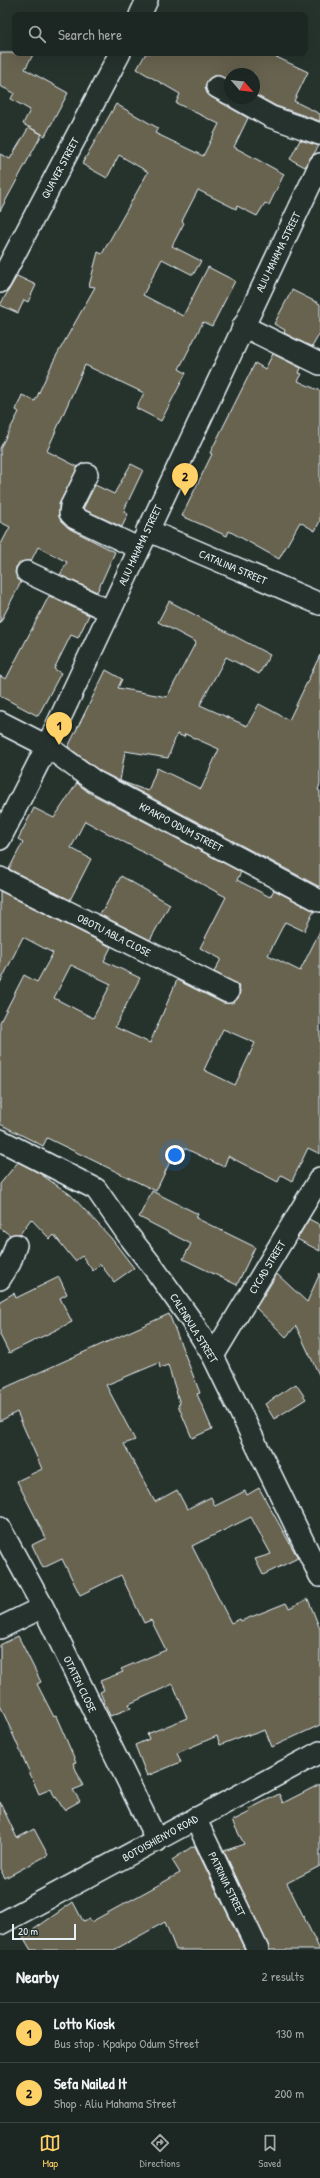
<!DOCTYPE html>
<meta charset="utf-8">
<style>
body{margin:0;font-family:"Patrick Hand",sans-serif;background:#252e2a;color:#f1f3f6}
.compass{position:absolute;left:224px;top:68px;width:36px;height:36px;border-radius:50%;background:#1c2622;box-shadow:0 4px 16px #0002;rotate:118deg}
.scale{position:absolute;left:12px;bottom:10px;width:64px;box-sizing:border-box;padding-left:4px;border:2px solid #e8f1f8;border-top:0;font-size:11px;line-height:14px;white-space:nowrap;color:#e8f1f8;-webkit-text-stroke:3px #26332d;paint-order:stroke}
.you{position:absolute;left:175px;top:1155px;width:14px;height:14px;margin:-10px;border:3px solid #fff;border-radius:50%;background:#1a73e8;box-shadow:0 0 0 6px #1a73e833}
.badge{display:grid;place-items:center;width:26px;height:26px;border-radius:50%;background:#ffd166;color:#111;font-size:13px;font-weight:700}
.pin{position:absolute;translate:-50% -33px;filter:drop-shadow(0 1px 2px #0008)}
.pin::after{content:'';position:absolute;top:21px;width:14px;height:12px;background:inherit;clip-path:polygon(0 0,100% 0,50% 100%)}
.list{margin:0;padding:0;list-style:none}
h2{display:flex;justify-content:space-between;align-items:center;height:52px;margin:0;padding:0 16px;font-size:17px}
h2 small{font-size:13px;font-weight:400;color:#a0a5a5}
.list li{display:grid;grid-template-columns:26px 1fr auto;gap:12px;align-items:center;box-sizing:border-box;height:60px;padding:0 16px;border-top:1px solid #3a4340}
.list b{display:block;font-size:15px;white-space:nowrap}
.list p{margin:0;font-size:13px;white-space:nowrap;color:#a0a5a5}
.list em{font-size:13px;font-style:normal;color:#a0a5a5}
.icon{flex:none;width:22px;height:22px;fill:none;stroke:currentColor;stroke-width:2;stroke-linecap:round;stroke-linejoin:round}
.map{position:relative;flex:none;width:320px;height:1950px;overflow:hidden}
.search{position:absolute;background:#1c2622;box-shadow:0 4px 16px #0002;left:12px;right:12px;top:12px;height:44px;display:flex;align-items:center;gap:10px;box-sizing:border-box;padding:0 14px;border-radius:8px;color:#a0a5a5;font-size:15px}
.sheet{height:172px;background:#1c2622}
nav{display:flex;justify-content:space-around;align-items:center;box-sizing:border-box;height:56px;border-top:1px solid #3a4340;background:#1c2622;font-size:11px;color:#a0a5a5}
nav a{display:grid;justify-items:center;gap:2px}
nav .on{color:#ffd166}
.map>svg:first-child{display:block}
.building{fill:#676350;stroke:#e8f1f8;fill-rule:evenodd}
.lines{fill:none;stroke-linecap:round;stroke-linejoin:round}
.minor-casing{stroke:#e8f1f8;stroke-width:24}
.minor{stroke:#26332d;stroke-width:21}
.labels{text-anchor:middle;stroke-width:3;stroke-linejoin:round;paint-order:stroke}
.street-label{font-size:11px;fill:#e8f1f8;stroke:#26332d}
</style>
<div class="map">
<svg width="320" height="1950" viewBox="0 0 320 1950">
<rect width="100%" height="100%" fill="#26332d"/>
<filter id="ink" filterUnits="userSpaceOnUse"><feTurbulence type="fractalNoise" baseFrequency=".025" numOctaves="2"/><feDisplacementMap in="SourceGraphic" scale="8" xChannelSelector="R" yChannelSelector="G"/><feConvolveMatrix kernelMatrix="1 2 1 2 8 2 1 2 1" color-interpolation-filters="sRGB"/></filter>
<g filter="url(#ink)">
<!-- building -->
<path class="building" d="M0,53H34L25,69L68,93L45,136L23,124L30,110L11,99L14,93L0,86Z
M146,53H268L308,72L294,101L320,114V121L276,106L254,94V74H230V80L216,75L207,81L205,88L211,97L248,118L234,147L284,174L269,205L265,203L257,216L237,206L236,209L198,190L182,221L184,223L172,246L201,261L193,275L162,259L143,295L183,316L208,267L235,281L212,326L203,322L179,369L186,373L161,421L136,408L144,393L85,365L47,451L78,467L59,504V516L61,521L70,529L115,552L97,592L60,575L67,562L38,547L31,561L21,562L16,567L15,573L21,582L0,623V546L10,527L0,522V448L19,412L16,410L22,395L35,401L54,360L95,287L89,286L98,252L102,254L148,172L119,155L107,178L82,164L116,104L158,128L155,133L203,156L219,124L176,103L180,94L137,69Z
M29,127L42,134L0,211V154L10,159Z
M300,140L319,146L305,167L290,159Z
M17,276L36,285L28,302L24,300L18,313L0,305Z
M292,290L320,304V333L312,347L284,333L285,330L274,324Z
M273,354L301,368L299,373L302,374L298,381L320,391V521L315,531L300,522L279,559L229,531L227,536L182,516L212,454L210,453L255,363L265,369Z
M131,464L143,470L125,508L124,512L128,514L122,527L83,509L95,485L114,494Z
M49,596L89,615L78,638L71,635L54,669L61,673L38,716L0,696V676L6,679Z
M169,601L270,655L259,674L226,657L200,705L247,726L259,704L289,720L320,655V784L318,790L320,791V887L120,781L148,791L157,768L201,789L219,749L185,734L184,737L177,734L168,758L125,751L120,781L100,771L68,747L106,670L122,679L118,688L167,697L196,642L158,622Z
M77,783L88,792L241,872L237,880L270,897L274,890L314,911L304,931L285,922L268,955L300,971L320,931V1154L308,1148L292,1181L281,1175L278,1182L228,1156L224,1167L178,1145L156,1191L47,1138L43,1146L0,1124V1022L24,975L37,982L53,953L23,937L0,983V891L111,947L104,961L140,978L115,1027L150,1043L177,980L223,1003L234,1002L239,997L240,991L238,985L214,972L221,959L200,948L226,897L85,821L71,848L91,859L70,900L9,869L23,842L18,839L34,808L54,818ZM71,965L111,984L93,1018L54,998ZM223,1029L255,1043L235,1085L204,1070Z
M121,876L170,904L150,940L99,914L101,910L103,911Z
M18,1162L39,1173L71,1195L111,1238L134,1268L114,1282L100,1264L93,1271L82,1256L75,1261L54,1235L50,1239L31,1219L20,1234L10,1235L0,1228V1184Z
M152,1191L198,1214L196,1218L255,1247L237,1285L183,1259L191,1244L139,1217Z
M309,1219L320,1225V1251L297,1239Z
M320,1273V1377L296,1326L286,1337L256,1308L277,1274L307,1302Z
M59,1277L67,1294L60,1298L72,1322L9,1353L0,1335V1301L14,1293L16,1298Z
M169,1314L200,1393L197,1394L212,1429L192,1438L178,1405L180,1404L168,1365L160,1368L159,1363L106,1385L135,1440L124,1444L155,1502L177,1490L187,1509L211,1497L215,1506L245,1491L247,1495L259,1488L298,1558L263,1575L255,1559L271,1554L251,1517L192,1546L231,1623L240,1619L241,1621L286,1603L289,1608L308,1599L320,1629V1725L272,1747L265,1730L248,1736V1734L220,1745L217,1736L177,1753L181,1762L147,1776L135,1745L149,1739L147,1734L187,1718L173,1684L129,1704L131,1708L110,1716L100,1692L104,1690L100,1681L123,1672L121,1669L166,1650L151,1620L144,1623L121,1575L80,1595L62,1559L43,1568L32,1545L46,1538L17,1481L42,1469L17,1412L0,1421V1390Z
M296,1384L306,1399L274,1419L265,1404Z
M18,1636L41,1682L37,1684L54,1717L56,1716L76,1762L73,1763L83,1786L73,1790L80,1801L64,1810L56,1797L55,1798L51,1789L39,1794L0,1705V1645Z
M320,1784V1866L287,1883L320,1950H270L224,1851L244,1844L232,1821L250,1812L249,1809L279,1794L283,1803Z
M0,1802L17,1838L34,1829L48,1855L5,1878L0,1869Z
M193,1846H195L245,1950H176L165,1922L114,1950H31L23,1937L73,1902L83,1921L89,1919L91,1922L180,1873L172,1860Z"/>
<g class="lines">
<!-- minor casing -->
<g class="minor-casing">
<path id="minor" d="M140,15L147,0
M217,87L230,94
M237,98L271,117L320,134
M0,282L120,53
M243,326L320,364
M87,474L71,506L70,513L75,518L138,548
M147,530L320,604
M27,572L109,611
M0,722L47,746L94,781L320,901
M0,839L47,746L320,164
M0,878L228,992
M0,1140L96,1189L128,1235L153,1267L191,1320L213,1356L320,1576
M0,1279L10,1263L16,1245
M213,1356L320,1178
M0,1528L43,1607L157,1841
M0,1628L43,1607
M195,1818L258,1950
M0,1924L320,1752"/>
</g>
<!-- minor -->
<use href="#minor" class="minor"/>
</g>
</g>
<g class="labels">
<!-- street labels -->
<g class="street-label">
<text transform="translate(60 168) rotate(-62)" y="4">QUAVER STREET</text>
<text transform="translate(278 252) rotate(-64)" y="4">ALIU MAHAMA STREET</text>
<text transform="translate(140 545) rotate(-65)" y="4">ALIU MAHAMA STREET</text>
<text transform="translate(233 567) rotate(23)" y="4">CATALINA STREET</text>
<text transform="translate(181 827) rotate(28)" y="4">KPAKPO ODUM STREET</text>
<text transform="translate(114 935) rotate(27)" y="4">OBOTU ABLA CLOSE</text>
<text transform="translate(267 1267) rotate(-59)" y="4">CYCAD STREET</text>
<text transform="translate(194 1328) rotate(58)" y="4">CALENDULA STREET</text>
<text transform="translate(80 1684) rotate(64)" y="4">OTATEN CLOSE</text>
<text transform="translate(160 1838) rotate(-29)" y="4">BOTOISHIENYO ROAD</text>
<text transform="translate(227 1884) rotate(64)" y="4">PATRINIA STREET</text>
</g>
</g>
</svg>
<svg class="compass" viewBox="-18 -18 36 36"><path d="M0-13l5 13h-10z" fill="#e53935"/><path d="M0 13l5-13h-10z" fill="#a0a5a5"/></svg>
<div class="scale">20 m</div>
<div class="you"></div>
<div class="pin badge" style="left:59px;top:745px">1</div>
<div class="pin badge" style="left:185px;top:496px">2</div>
<div class="search"><svg class="icon" aria-label="search" viewBox="0 0 24 24"><circle cx="10" cy="10" r="6"/><path d="M15 15l6 6"/></svg>Search here</div>
</div>
<section class="sheet">
<h2>Nearby<small>2 results</small></h2>
<ul class="list">
<li><span class="badge">1</span><div><b>Lotto Kiosk</b><p>Bus stop · Kpakpo Odum Street</p></div><em>130 m</em></li>
<li><span class="badge">2</span><div><b>Sefa Nailed It</b><p>Shop · Aliu Mahama Street</p></div><em>200 m</em></li>
</ul>
</section>
<nav>
<a class="on"><svg class="icon" aria-label="map" viewBox="0 0 24 24"><path d="M3 6l6-2 6 2 6-2v14l-6 2-6-2-6 2zM9 4v14M15 6v14"/></svg>Map</a>
<a><svg class="icon" aria-label="directions" viewBox="0 0 24 24"><path d="M12 3l9 9-9 9-9-9zM9 14v-3h6M13 9l2 2-2 2"/></svg>Directions</a>
<a><svg class="icon" aria-label="saved" viewBox="0 0 24 24"><path d="M7 4h10v16l-5-4-5 4z"/></svg>Saved</a>
</nav>
